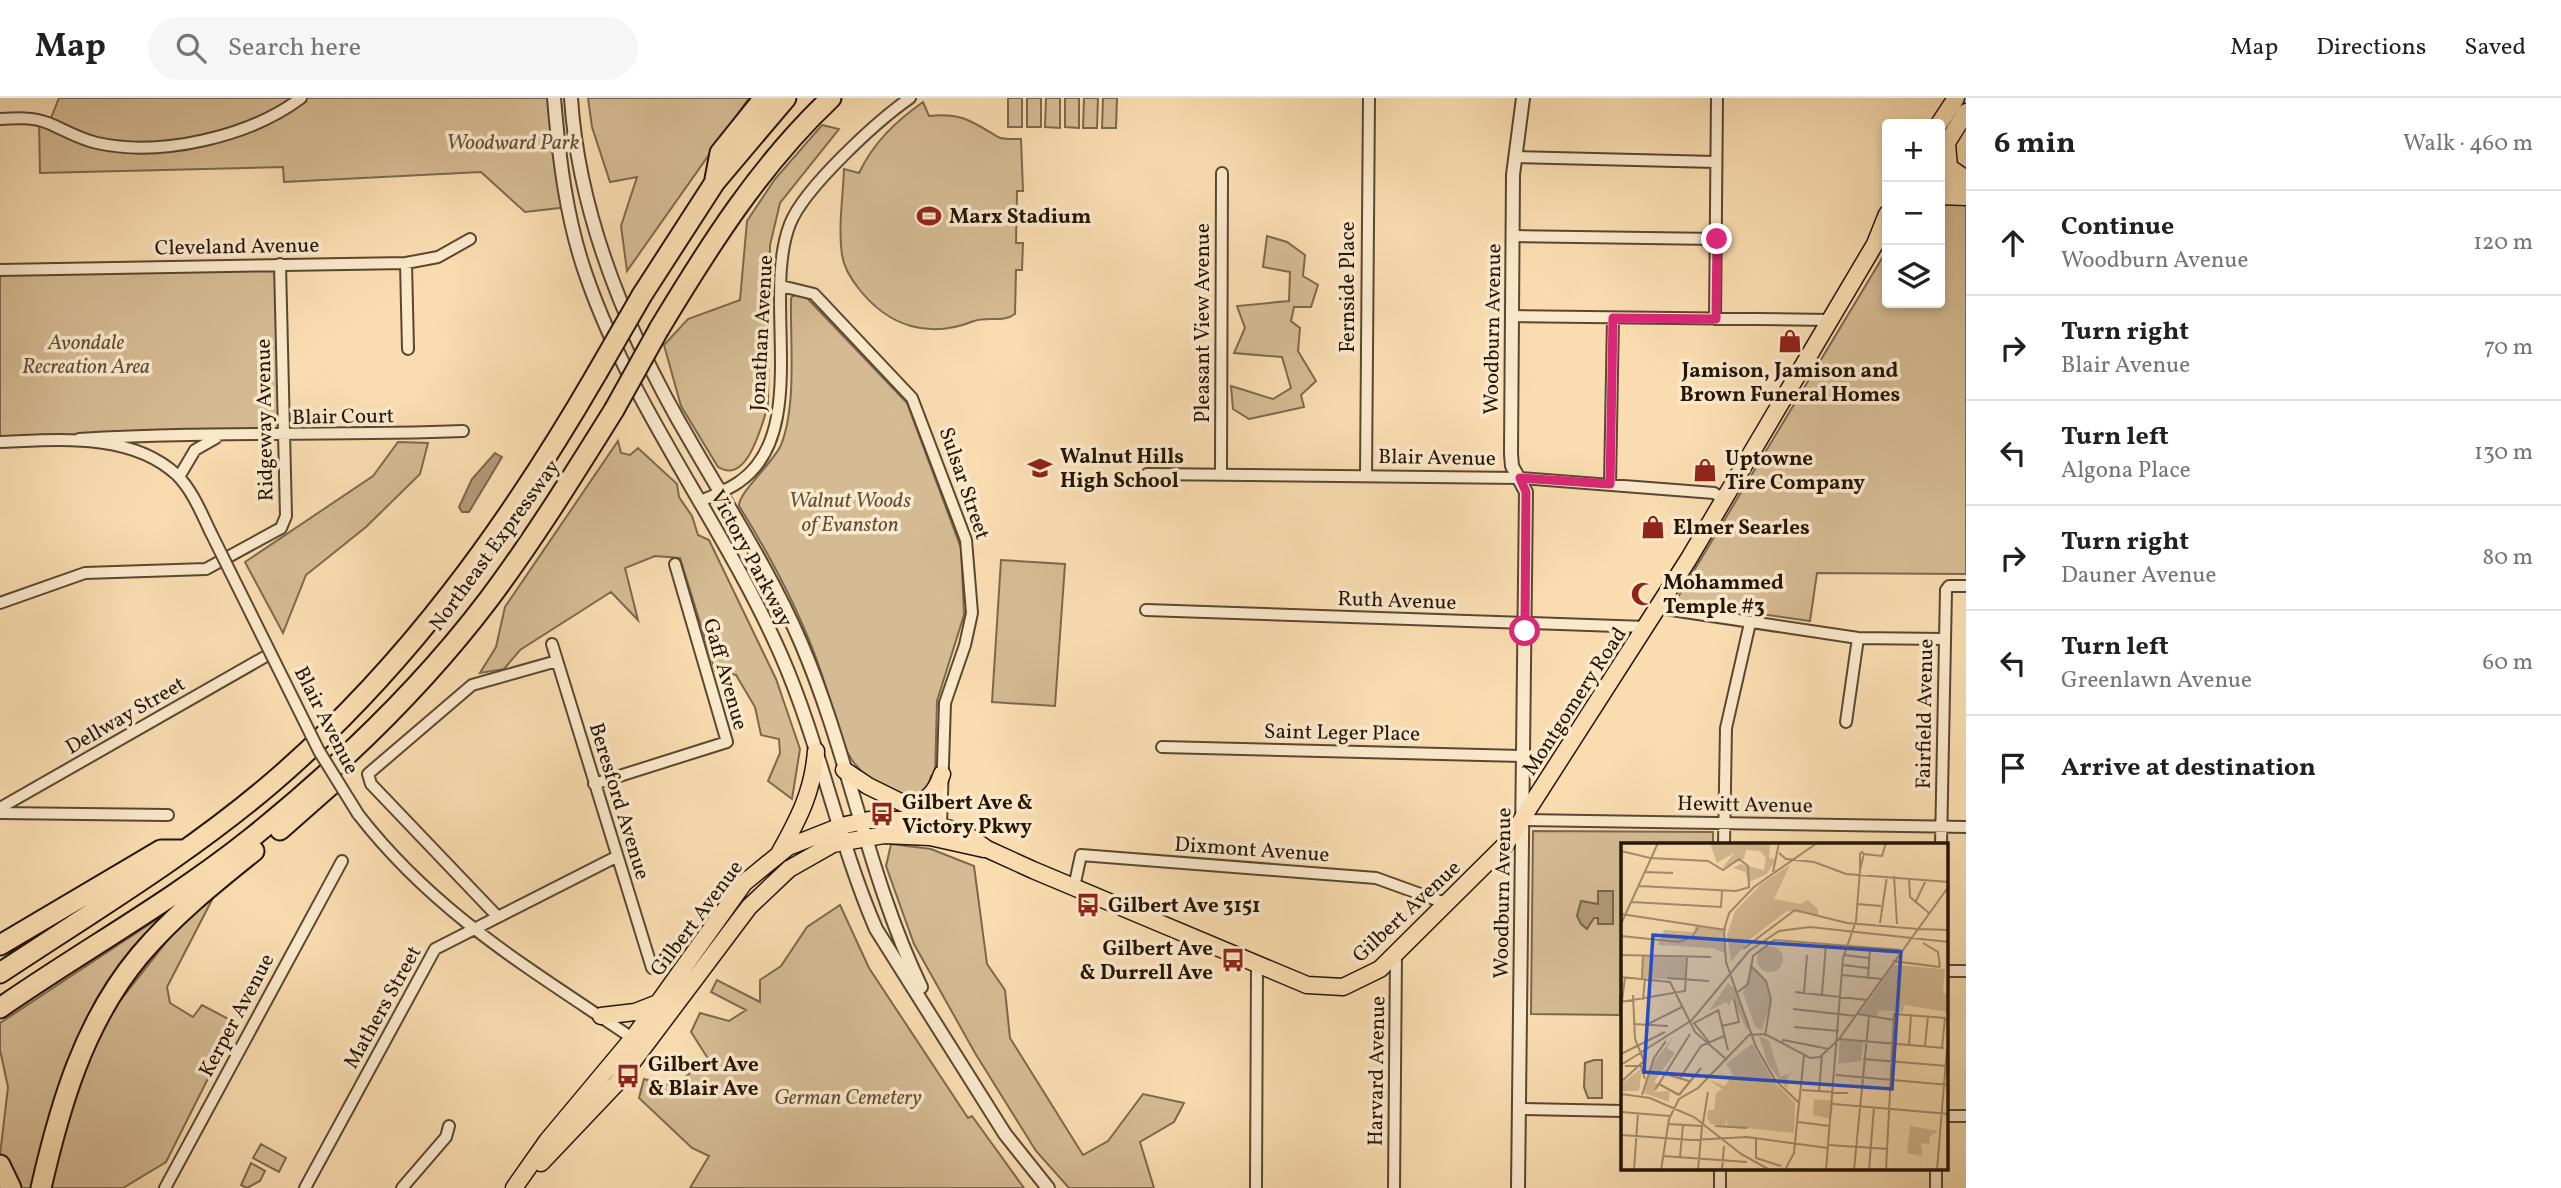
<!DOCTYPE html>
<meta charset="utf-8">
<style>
body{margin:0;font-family:Vollkorn,serif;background:#f6f6f6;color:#202124}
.controls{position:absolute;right:21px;top:21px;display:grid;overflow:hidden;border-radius:7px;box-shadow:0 4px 10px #0003}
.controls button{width:63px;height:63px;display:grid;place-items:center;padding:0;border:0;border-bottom:2px solid #e0e0e0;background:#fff;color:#202124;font:35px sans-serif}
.stop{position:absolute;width:21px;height:21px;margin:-16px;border:5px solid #db2777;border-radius:50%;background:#fff}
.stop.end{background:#db2777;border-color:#fff;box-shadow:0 2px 7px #0008}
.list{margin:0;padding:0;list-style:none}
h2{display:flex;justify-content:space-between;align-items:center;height:91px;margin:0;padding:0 28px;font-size:30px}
h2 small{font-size:23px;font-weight:400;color:#757577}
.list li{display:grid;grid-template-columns:46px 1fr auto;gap:21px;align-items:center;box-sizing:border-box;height:105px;padding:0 28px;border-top:2px solid #e0e0e0}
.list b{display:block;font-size:26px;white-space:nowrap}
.list p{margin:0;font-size:23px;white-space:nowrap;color:#757577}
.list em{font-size:23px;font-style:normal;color:#757577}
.icon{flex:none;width:38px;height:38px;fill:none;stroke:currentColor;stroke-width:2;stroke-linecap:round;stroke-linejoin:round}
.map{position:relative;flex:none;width:1966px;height:1090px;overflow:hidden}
header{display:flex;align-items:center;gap:42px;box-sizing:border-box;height:98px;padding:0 35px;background:#fff;border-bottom:2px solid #e0e0e0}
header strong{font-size:33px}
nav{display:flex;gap:38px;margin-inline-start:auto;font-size:24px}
.search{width:490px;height:63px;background:#f6f6f6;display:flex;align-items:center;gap:18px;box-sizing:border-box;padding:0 24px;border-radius:38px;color:#757577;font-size:26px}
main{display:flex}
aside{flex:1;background:#fff}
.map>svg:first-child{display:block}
.green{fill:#d5bb93;stroke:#7d684d;stroke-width:2}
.water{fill:#b19977;stroke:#79644a;stroke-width:2}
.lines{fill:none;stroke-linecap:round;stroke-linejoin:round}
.minor-casing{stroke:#5a4731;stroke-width:14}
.tertiary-casing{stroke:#5a4731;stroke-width:16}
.primary-casing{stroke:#251507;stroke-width:19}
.motorway-casing{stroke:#251507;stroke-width:23}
.minor{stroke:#fbe9cc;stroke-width:10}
.tertiary{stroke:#fbe9cc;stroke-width:12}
.primary{stroke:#f9ddb0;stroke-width:16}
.motorway{stroke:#f9ddb0;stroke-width:19}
.minor-bridge-casing{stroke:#5a4731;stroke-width:14;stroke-linecap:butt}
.motorway-bridge-casing{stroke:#251507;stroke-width:23;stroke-linecap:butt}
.minor-bridge{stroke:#fbe9cc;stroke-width:10}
.motorway-bridge{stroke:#f9ddb0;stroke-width:19}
.route{stroke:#db2777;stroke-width:9}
.labels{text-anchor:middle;stroke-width:7;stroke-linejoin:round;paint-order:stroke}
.park-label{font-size:21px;font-style:italic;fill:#634f38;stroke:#fbe9cc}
.poi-label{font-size:21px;font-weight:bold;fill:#251507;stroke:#fbe9cc;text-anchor:start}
.street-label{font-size:21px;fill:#251507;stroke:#fbe9cc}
.inset-road{fill:none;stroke:#a48d6c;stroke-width:2}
.view{fill:#1d4ed8;fill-opacity:0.15;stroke:#1d4ed8;stroke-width:3.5}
.inset-edge{fill:none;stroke:#251507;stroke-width:3.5}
</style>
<header>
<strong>Map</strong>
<div class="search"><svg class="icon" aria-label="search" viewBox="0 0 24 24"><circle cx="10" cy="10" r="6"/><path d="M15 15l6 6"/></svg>Search here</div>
<nav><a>Map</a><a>Directions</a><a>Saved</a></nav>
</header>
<main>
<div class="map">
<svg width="1966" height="1090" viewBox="0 0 1966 1090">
<rect width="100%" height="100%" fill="#f9ddb0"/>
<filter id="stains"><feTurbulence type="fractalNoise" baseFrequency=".00286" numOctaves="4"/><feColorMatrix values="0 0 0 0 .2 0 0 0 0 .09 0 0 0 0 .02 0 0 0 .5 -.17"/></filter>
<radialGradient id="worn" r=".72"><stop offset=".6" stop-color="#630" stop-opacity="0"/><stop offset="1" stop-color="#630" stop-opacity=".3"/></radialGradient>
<!-- green -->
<path class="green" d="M59,0H554L568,109L525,114L481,74L284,84L283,69L40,75L39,22L49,25Z
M588,0H749L627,173L621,128L637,79L610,84L592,29Z
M1008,0H1022V29H1008Z
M1027,0H1041V29H1027Z
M1046,0H1060V30L1045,29Z
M1065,0H1079V30L1065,29Z
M1084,0H1098L1097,30H1083Z
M1103,0H1117L1116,30H1102Z
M923,4L929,18C961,14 973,24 998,39C1004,42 1015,41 1021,41L1023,93H1017L1016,145H1023L1022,172H1016L1015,216C1003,225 988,218 974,223C929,241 889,229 859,191C851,181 844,170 842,157C838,130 843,99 844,71L859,75C874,44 895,24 923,4Z
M822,27L839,31L780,105L770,147L768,308C762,325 748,388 718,369L681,308L664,247L688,221L740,202L747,123L775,81Z
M1940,106L1966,107V476L1817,475L1810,523L1675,504L1887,152V205H1940Z
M1267,138L1287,144L1305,157L1303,178L1318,187L1311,209H1294L1291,223L1300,230L1298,253L1316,283L1301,297L1304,309L1249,321L1233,311L1231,288L1273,301L1291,290L1282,259L1234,255L1245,230L1237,208L1289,203L1290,174L1263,169Z
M280,166L285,338L0,344V172Z
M794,197L806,199L907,305L961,450L964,517L937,603L935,678H931C929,690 922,698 910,698C890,698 863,678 852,662C837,640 830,598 820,571C800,514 771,459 739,408C738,395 773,365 781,347C797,307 790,243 791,200Z
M618,343L621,355L630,357L638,350L677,386L679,399L692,418L698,437L709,442L776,581L800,651L792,701L768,683L780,655L779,641L761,637L755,609L736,577L715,573L680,460L655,458L625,470L638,522L611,494L520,552L504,571L480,575L496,549L505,509Z
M398,344L428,345L420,376L366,429L306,477L283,535L245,464L373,378Z
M1001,462L1065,466L1055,608L992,604Z
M1533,733L1713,734V747H1623V898H1620V917L1531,916Z
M891,746L931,751L974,768L987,866L1005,892L1010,940L1083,1057L1108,1043L1143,996L1184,1005L1174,1024L1140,1044L1154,1090H1069L1036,1053L975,955L914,846L886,768Z
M214,798L167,889L170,905L193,919L202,907L236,925L166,1064L123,1090H47L62,1025L108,918L190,814Z
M840,807L869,870L968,1020L972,1018L1024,1090H690L709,1058L692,1050L639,1000L644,981L675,989L707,959L691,934L700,915L729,923L746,912L711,894L717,882L760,904V882L781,868L807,829Z
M174,810L120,878L34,1090H21L0,1057L8,989L0,952V925Z
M1594,962H1602V1000H1588L1584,989L1585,965Z
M261,1046L286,1060L279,1074L253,1060Z
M251,1065L265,1073L260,1083L247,1090L241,1087Z"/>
<!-- water -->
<path class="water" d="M495,355L502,359L469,414H462L459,409L472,381Z
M1598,793H1613V826H1598V820H1594L1587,831L1581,826L1577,818L1581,803L1598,806Z"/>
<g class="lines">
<!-- minor casing -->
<g class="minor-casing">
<path id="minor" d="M0,21C16,20 33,19 48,25C65,32 79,41 97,45C161,59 249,39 301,0
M1515,59L1716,64
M1513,138L1717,141
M406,165L408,251
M0,172L406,165L438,159L470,141
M781,188L814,196L912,300L966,442L972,515L965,547L945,605L941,727
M1512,218L1830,222
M1715,221L1717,0
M79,341C207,333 335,338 463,333
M0,344C58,342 131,334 177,377C192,392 201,414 210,433
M1147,376L1520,380L1714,395L1724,401
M1221,376L1222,75
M1366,378L1369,0
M179,379L195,352L216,340
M1610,386L1613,220
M701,403C714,397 728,392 739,384C812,334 761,199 790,126C804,90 877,23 910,0
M0,505L85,475L206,471L281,430L286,418L280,166
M1658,510L1858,540L1944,541
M1146,512L1646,529
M552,546L652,870
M1846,624L1858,540
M1162,649L1522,658
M594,686L727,644L675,466
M0,710L268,557
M0,715L168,717
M358,716C437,818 534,873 638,944
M1522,722L1966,729
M1724,747L1726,630L1750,525
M1941,747L1946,492L1949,488H1966
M1074,789L1081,757L1376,780L1448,806
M497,818L371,686L368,676L472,587L557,563
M1947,873H1966
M1520,1011L1623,1013
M1947,1018H1966
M1936,1071V1090
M165,1090L342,763
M305,1090L435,851L616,759
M402,1090L446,1039L449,1028
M1256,1090L1257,867
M1394,1090L1396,856
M1720,1090V1071"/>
</g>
<!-- tertiary casing -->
<g class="tertiary-casing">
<path id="tertiary" d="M554,0C559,59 566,120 586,177C632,311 724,427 781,557C820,646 838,743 876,831L1005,1036L1048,1090
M571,0C579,123 630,241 692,346C730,412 771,475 801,545C849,657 868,779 921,889
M1518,1090L1526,394L1512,368L1511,356L1513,77L1523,0"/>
</g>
<!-- primary casing -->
<g class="primary-casing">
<path id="primary" d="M1939,26L1956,0
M1947,46L1949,69L1966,81
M1940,56L1966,14
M1940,80L1966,88
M1940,98L1966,99
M844,672L868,688L935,721
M905,706C927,705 935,696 942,676
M780,754C799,720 813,693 816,653
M601,918L635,914L658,905
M541,1065L616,986L749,809L789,771L833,746L884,737L930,739L984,751
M514,1090L547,1043L633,940L744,785L788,749L841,728L869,722H912L963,734L987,751L1033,772L1307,887L1343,889L1380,871L1506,746L1688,462L1875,146L1887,116"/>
</g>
<!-- motorway casing -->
<g class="motorway-casing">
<path id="motorway" d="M715,81L720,55L764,0
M642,197L715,84L786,0
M659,231C709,148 760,67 831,0
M280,732L331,687
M0,847L161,752H185
M0,875C92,814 189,756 273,684C407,569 509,427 597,275
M0,910C82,853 171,804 250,741C337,671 421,591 489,501C534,441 574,376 614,312
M0,1067L11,1090
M41,1090C60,1007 84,924 140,857C173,818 214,785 254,753"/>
</g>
<!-- minor -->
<use href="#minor" class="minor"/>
<!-- tertiary -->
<use href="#tertiary" class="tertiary"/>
<!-- primary -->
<use href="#primary" class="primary"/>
<!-- motorway -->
<use href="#motorway" class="motorway"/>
<!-- minor-bridge casing -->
<g class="minor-bridge-casing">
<path id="minor-bridge" d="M210,433L319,653L358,716"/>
</g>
<!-- motorway-bridge casing -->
<g class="motorway-bridge-casing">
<path id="motorway-bridge" d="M597,275L642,197
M614,312L659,231"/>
</g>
<!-- minor-bridge -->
<use href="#minor-bridge" class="minor-bridge"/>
<!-- motorway-bridge -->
<use href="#motorway-bridge" class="motorway-bridge"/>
</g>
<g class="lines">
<!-- route -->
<path class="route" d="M1525,533L1526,394L1520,380L1610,386L1613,220L1716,221L1717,141"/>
</g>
<!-- icons -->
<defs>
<g id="stadium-bare" transform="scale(1.89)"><path d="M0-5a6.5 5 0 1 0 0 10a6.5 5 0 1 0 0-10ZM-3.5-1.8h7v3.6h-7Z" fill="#8f2418" stroke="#fbe9cc" stroke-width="2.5" paint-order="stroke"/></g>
<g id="shop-bare" transform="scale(1.89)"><path d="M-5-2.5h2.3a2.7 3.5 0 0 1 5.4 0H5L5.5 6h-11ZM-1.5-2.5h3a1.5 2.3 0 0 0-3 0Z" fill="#8f2418" stroke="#fbe9cc" stroke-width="2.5" paint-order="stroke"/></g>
<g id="school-bare" transform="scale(1.89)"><path d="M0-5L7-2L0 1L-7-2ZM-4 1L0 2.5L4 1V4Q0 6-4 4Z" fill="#8f2418" stroke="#fbe9cc" stroke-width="2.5" paint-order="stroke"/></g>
<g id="mosque-bare" transform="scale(1.89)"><path d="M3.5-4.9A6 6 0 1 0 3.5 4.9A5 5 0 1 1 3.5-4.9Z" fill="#8f2418" stroke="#fbe9cc" stroke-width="2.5" paint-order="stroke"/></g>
<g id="bus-bare" transform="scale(1.89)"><path d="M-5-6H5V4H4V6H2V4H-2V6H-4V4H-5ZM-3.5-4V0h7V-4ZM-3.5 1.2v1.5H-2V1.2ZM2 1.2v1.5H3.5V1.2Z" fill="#8f2418" stroke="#fbe9cc" stroke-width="2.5" paint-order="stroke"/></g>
</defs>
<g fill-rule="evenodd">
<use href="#stadium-bare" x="929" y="118"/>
<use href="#shop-bare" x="1790" y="243"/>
<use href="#school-bare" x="1040" y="370"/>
<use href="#shop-bare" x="1705" y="372"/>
<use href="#shop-bare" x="1653" y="429"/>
<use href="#mosque-bare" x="1643" y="496"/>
<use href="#bus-bare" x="882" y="716"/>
<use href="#bus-bare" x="1088" y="807"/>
<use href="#bus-bare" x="1233" y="862"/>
<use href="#bus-bare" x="628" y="978"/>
</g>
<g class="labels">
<!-- park labels -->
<g class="park-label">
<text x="513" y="51">Woodward Park</text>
<text x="86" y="251">Avondale<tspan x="86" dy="24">Recreation Area</tspan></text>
<text x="850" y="409">Walnut Woods<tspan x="850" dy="24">of Evanston</tspan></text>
<text x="848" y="1006">German Cemetery</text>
</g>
<!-- poi labels -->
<g class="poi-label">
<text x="949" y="125">Marx Stadium</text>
<text x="1790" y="279" text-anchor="middle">Jamison, Jamison and<tspan x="1790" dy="24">Brown Funeral Homes</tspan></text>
<text x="1060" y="365">Walnut Hills<tspan x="1060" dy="24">High School</tspan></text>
<text x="1725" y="367">Uptowne<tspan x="1725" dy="24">Tire Company</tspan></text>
<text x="1673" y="436">Elmer Searles</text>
<text x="1663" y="491">Mohammed<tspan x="1663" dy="24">Temple #3</tspan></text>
<text x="902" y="711">Gilbert Ave &amp;<tspan x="902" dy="24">Victory Pkwy</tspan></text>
<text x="1108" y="814">Gilbert Ave 3151</text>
<text x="1213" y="857" text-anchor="end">Gilbert Ave<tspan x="1213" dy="24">&amp; Durrell Ave</tspan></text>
<text x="648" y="973">Gilbert Ave<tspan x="648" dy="24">&amp; Blair Ave</tspan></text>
</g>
<!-- street labels -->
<g class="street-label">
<text transform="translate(237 148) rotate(-1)" y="7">Cleveland Avenue</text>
<text transform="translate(1347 189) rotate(-90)" y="7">Fernside Place</text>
<text transform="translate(1202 225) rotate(-90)" y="7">Pleasant View Avenue</text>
<text transform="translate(1492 231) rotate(-89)" y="7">Woodburn Avenue</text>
<text transform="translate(761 235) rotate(-87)" y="7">Jonathan Avenue</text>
<text transform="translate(343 318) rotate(-1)" y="7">Blair Court</text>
<text transform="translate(264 322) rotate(-91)" y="7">Ridgeway Avenue</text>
<text transform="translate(1437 359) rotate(1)" y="7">Blair Avenue</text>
<text transform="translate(965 385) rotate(71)" y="7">Sulsar Street</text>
<text transform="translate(494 447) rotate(-54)" y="7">Northeast Expressway</text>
<text transform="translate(752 460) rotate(62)" y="7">Victory Parkway</text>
<text transform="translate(1397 502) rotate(2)" y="7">Ruth Avenue</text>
<text transform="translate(726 576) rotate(74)" y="7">Gaff Avenue</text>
<text transform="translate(1574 603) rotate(-57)" y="7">Montgomery Road</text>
<text transform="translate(1924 616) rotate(-89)" y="7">Fairfield Avenue</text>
<text transform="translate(125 617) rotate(-30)" y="7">Dellway Street</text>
<text transform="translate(327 622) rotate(63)" y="7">Blair Avenue</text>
<text transform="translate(1342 634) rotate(1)" y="7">Saint Leger Place</text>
<text transform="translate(620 703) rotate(73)" y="7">Beresford Avenue</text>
<text transform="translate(1745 706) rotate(1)" y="7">Hewitt Avenue</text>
<text transform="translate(1252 751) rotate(4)" y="7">Dixmont Avenue</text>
<text transform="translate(1502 795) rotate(-89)" y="7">Woodburn Avenue</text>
<text transform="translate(1406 813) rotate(-43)" y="7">Gilbert Avenue</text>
<text transform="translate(696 820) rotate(-53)" y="7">Gilbert Avenue</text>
<text transform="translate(382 909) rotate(-61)" y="7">Mathers Street</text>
<text transform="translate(236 917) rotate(-62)" y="7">Kerper Avenue</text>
<text transform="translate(1376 973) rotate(-89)" y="7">Harvard Avenue</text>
</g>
</g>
<!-- overview -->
<g transform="translate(1621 745)">
<rect width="327" height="327" fill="#f9ddb0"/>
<path d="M89,0H149L148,15L155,16L146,31L128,39L124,29L112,25L119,21L143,27L145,15L139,8L125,7L123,16L101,25L113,10L96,20ZM169,22L153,56L179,61L187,57L197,66V72L166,68L128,97L110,119L106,92L114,68L140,41ZM74,83L103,87V110L92,105L37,102L43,87L73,89ZM136 116a13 13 0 1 1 26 0a13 13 0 1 1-26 0ZM22,113L66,115L65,137L21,135ZM273,122L324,126L322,150L327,151V169L283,162L282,169L257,167L256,173L239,170ZM130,124L144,138L150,157L141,188L134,183L122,150ZM107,140L114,146L128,181L126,187L111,155L108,163L105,159L88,168ZM138,193L148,197L159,234L173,229L167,233L166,246L147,221ZM52,194L46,205L54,210L33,239L37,241L33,249L48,248V259L23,250L31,221ZM219,197L242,199L240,218L217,221ZM131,201L152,238L174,260L173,290L106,283V276L104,283L90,281L86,275L87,267H93L95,250L101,246L88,237L104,243L112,231L105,221ZM21,225L18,248H0V241ZM193,256L213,258L210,276L192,272ZM289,283L318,288L309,293L308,301L299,300L301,307L299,327L300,313L286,310Z" fill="#d5bb93"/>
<path class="inset-road" d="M0,8L29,15L87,18L102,27L118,16L127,23L128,44M241,9L243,11L239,27V11ZM158,10L165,16L193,19L225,31L328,39M242,11L261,13L265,0M24,29L52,30M152,29L158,0M273,33L276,81M288,35L289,54L308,70M18,43L115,48L129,44M10,59L100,64L101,48M294,60L305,37M236,61L260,63M0,71L105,87M259,80L266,33M0,81L37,0M297,86L328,87M0,93L58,99L71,94L78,83M302,100L317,109L319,124M122,106L174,67L226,80L297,86M0,112L90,114M223,112L248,115M272,118L319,124M129,122L145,138L150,156L144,193M222,122L247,125M221,132L261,136M0,134L49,139L74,189L106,217M21,135L22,113M46,135L88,138M247,135L249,105M117,149L127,141L132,113L153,97L280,107M174,149L246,157M183,150L186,112M201,151L205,101M22,157L24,135M0,159L64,148L66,115M1,159L4,134M97,166L107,207M172,166L235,173M237,171L273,177M12,181L47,183M25,182L61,164M101,183L118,179L113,156M173,184L218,188M218,196L323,205M88,199L73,180L98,167M161,201L162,197L208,206M288,202L290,172M304,203L307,173M0,211L44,189M242,216L326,223M0,222L71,177L128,108L158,88L189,84L328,99M4,223H20L24,236M44,231L68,238M215,232L328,242M59,235L80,203L103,193M0,239L23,218L14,196L12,152M38,241L58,252M34,247L69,191M181,247L227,250M198,248L201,212M0,251L29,255L73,274L120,311L149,327M21,252L33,215L45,198M58,252L80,225M212,261L328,271M178,262L183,212M0,269L49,273M177,279L209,283M82,280L87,249M47,281L81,283L77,327M94,283L126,285M0,292L71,297L126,294L207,305M135,296V315L160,323M208,302L267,306M42,313L126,319M59,314L62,282M13,327L17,270M40,327L48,276L58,256L77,245L128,192L144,191L189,215L199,214L218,196L328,43M101,327L103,303M164,327L173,310L178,260L154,237L135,204L105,119L103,87L108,70L133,44L196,0M205,327L222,115L235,78L239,27M233,327L248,173M248,327L253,264M265,327L273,171L324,175L321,205M316,327L326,205"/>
<path class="view" d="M32,92L280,109L271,246L23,229Z"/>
<rect width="327" height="327" class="inset-edge"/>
</g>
<rect width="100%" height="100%" filter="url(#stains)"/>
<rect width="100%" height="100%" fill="url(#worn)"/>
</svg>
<div class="controls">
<button>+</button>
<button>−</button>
<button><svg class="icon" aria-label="layers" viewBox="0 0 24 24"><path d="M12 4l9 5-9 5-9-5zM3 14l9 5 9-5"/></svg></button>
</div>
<div class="stop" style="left:1525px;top:533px"></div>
<div class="stop end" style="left:1717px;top:141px"></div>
</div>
<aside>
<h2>6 min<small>Walk · 460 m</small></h2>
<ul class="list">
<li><svg class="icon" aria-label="ahead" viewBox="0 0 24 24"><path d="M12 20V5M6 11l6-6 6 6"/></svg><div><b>Continue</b><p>Woodburn Avenue</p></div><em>120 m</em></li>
<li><svg class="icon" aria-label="right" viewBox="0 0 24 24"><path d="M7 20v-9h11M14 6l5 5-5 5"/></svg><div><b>Turn right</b><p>Blair Avenue</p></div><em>70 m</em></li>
<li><svg class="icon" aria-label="left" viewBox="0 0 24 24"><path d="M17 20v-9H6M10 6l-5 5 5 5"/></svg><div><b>Turn left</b><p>Algona Place</p></div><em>130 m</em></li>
<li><svg class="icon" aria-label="right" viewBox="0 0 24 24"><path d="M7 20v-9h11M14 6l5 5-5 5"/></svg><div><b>Turn right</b><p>Dauner Avenue</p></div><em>80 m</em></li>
<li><svg class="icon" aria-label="left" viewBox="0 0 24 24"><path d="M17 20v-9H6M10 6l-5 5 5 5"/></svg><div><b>Turn left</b><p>Greenlawn Avenue</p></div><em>60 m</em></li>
<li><svg class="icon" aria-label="arrive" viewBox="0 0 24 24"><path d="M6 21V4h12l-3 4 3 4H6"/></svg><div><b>Arrive at destination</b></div></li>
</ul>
</aside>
</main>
